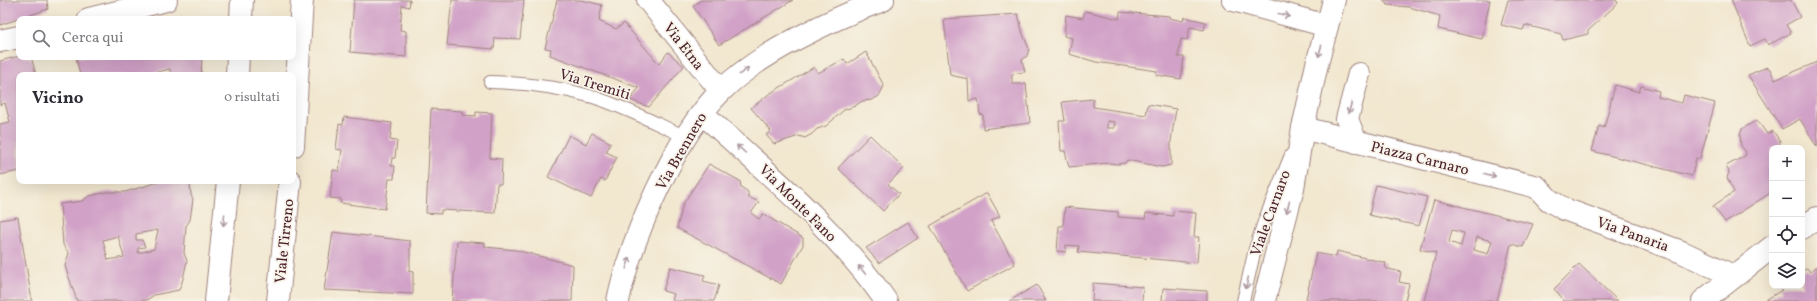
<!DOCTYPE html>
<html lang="it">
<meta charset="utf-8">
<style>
body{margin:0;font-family:Vollkorn,serif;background:#f7f7f7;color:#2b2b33}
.controls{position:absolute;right:12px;bottom:12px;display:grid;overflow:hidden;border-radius:8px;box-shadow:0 4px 16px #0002}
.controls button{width:36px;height:36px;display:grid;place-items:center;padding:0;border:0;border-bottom:1px solid #e1e1e2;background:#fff;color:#2b2b33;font:20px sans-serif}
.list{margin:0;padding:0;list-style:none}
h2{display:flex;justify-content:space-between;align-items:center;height:52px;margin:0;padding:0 16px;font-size:17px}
h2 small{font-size:13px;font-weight:400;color:#7c7c81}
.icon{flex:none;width:22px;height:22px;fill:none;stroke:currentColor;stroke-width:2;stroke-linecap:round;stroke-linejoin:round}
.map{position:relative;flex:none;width:1817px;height:301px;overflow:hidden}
.search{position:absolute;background:#fff;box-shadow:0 4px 16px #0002;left:16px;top:16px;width:280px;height:44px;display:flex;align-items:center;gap:10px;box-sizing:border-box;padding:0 14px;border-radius:8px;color:#7c7c81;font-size:15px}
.panel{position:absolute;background:#fff;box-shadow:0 4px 16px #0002;left:16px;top:72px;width:280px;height:112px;border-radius:8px}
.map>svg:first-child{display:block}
.building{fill:#d1a1c7;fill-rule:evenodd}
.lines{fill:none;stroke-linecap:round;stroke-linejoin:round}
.service-casing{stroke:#9e837d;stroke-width:14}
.minor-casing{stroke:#9e837d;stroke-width:24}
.tertiary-casing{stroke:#9e837d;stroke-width:24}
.service{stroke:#fff;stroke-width:12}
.minor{stroke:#fff;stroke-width:22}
.tertiary{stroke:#fff;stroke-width:22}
.oneway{stroke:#ae9aa0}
.labels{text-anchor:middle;stroke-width:3.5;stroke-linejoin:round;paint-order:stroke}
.street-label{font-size:15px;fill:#4a1f2b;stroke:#f7f3e8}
</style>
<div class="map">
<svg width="1817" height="301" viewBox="0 0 1817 301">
<rect width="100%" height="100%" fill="#f7f3e8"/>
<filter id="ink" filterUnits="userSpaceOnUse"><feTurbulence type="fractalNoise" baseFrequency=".025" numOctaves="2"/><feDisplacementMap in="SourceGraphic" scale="8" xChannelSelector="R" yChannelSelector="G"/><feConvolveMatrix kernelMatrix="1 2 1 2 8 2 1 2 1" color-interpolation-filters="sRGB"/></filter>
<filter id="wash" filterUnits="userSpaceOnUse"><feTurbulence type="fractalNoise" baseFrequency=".012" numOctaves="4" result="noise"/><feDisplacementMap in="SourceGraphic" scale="16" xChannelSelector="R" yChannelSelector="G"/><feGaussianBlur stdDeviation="0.9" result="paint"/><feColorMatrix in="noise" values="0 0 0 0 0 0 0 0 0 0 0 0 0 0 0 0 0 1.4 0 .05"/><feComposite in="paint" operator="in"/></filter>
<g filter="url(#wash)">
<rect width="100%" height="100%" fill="#f2e7cf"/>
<g id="blocks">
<!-- building -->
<path class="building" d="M0,0H47L48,9L0,25Z
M354,0H410L409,7L402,5L400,30L406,31V57L350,52Z
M452,0H524L520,39L495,38L494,49L447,45Z
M557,0H581L602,5L599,21L616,29L624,23L659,64L668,52L684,66L649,107L630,100L639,88L550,55L551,49L545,48Z
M701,0H793L719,45L693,6Z
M1382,0H1490L1482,39L1438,29L1440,16L1409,7L1388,5Z
M1508,0H1616L1618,3L1588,31V34L1563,40L1561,34L1525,25L1523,30L1501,25Z
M1731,0H1791L1800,17L1786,25L1791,33L1768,45L1765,39L1750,46Z
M1085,11L1119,19L1120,12L1170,16L1169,18L1183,21L1184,17L1206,22L1204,30L1190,27L1187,40L1181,39L1178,57H1184L1181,79L1156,75L1157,71L1096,62L1069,54L1072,38L1064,36L1066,15L1083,18Z
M1018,14L1023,34L1029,49L1027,56L1022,60L1025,72L1012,74V84H1026L1030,123L983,129V115L980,114L978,99L969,101L968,79L950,75L944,19Z
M866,52L884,86L879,96L872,100L862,101L855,106L844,110L826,126L817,129L812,134L805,138L799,136L774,144L766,135L771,131L751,108L769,94L814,67L818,73L844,59L847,64Z
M19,56L29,57L32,60L36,75H19V171L0,175V124L10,122L5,103L0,105V61Z
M76,57H202L201,75H170V69L153,73L154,75H80Z
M1817,62V147L1800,119L1782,129L1748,75L1767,67L1770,69L1775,80Z
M1615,85L1639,92L1641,86L1659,91L1658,97L1682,103L1684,95L1715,103L1700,159L1696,158L1692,176L1592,151L1599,126L1604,128Z
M1093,99V107L1146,115L1148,104L1176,109L1171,141V165L1162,167L1127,160L1125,163L1118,164L1109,163L1069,167L1065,151H1061L1059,121H1065L1062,102ZM1107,121L1115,122L1114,128H1107Z
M431,109L462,111V115L476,116V112L492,113L490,158L502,159L501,184H497L495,213L441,210V214L426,213Z
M344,117L392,123L390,140L397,141L395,158H392L391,166H395L394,179H389L385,209L340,203L341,199L330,198L333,170L339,171L342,150L336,149L339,124L343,125Z
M1757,120L1767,134L1773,131L1780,141L1779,148H1772V192L1725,222L1713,206L1734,192L1727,178L1729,172L1726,166L1745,156L1746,152L1741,146L1740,135L1742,129Z
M592,133L611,143L606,152L617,157L605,181L601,179L591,198L548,177L569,135L586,144Z
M870,135L904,168L888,184L899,194L883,211L838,168Z
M709,164L740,181L741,187L748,192V197L759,202L751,213L759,219L763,214L803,238V245L781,284L677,228L683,204Z
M162,181L190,184L191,195L193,199L190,220L186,226L184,253L187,261L183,279L179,290L154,295L147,300L140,301H77L65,266L69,253L63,245L60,204L82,201L89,196L107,192H125ZM158,230L154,249L138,253V248L145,247L142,240H136V234ZM118,236L124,257L108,260L103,240Z
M1376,185L1427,197L1419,226L1369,215Z
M987,193L1000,216L991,221L1015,264L967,291L930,226Z
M1434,200L1533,224L1523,247L1511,244L1497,301H1424L1436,253L1420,249ZM1452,230L1464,233L1461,246L1449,242ZM1477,237L1492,241L1488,254L1474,250Z
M1065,207L1118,212V217L1145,219L1146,213L1173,216V211L1196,213L1194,237H1199L1197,263L1078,252L1079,246L1066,245V252L1057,251L1059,226H1063Z
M18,217L32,301H0V220Z
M908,222L918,238L879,263L866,248Z
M333,232L410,241V267L408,271L413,272V294L324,290Z
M457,241L485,243V247L516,250L573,265L572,301H452Z
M1337,251L1386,263L1385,268L1401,272L1399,282L1409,284L1405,301H1313L1306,299L1316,253L1336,257Z
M1579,264L1618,301H1562L1563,299L1554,289Z
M1817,266V299L1813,301H1764L1782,290L1779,286H1802V272L1807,268L1810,272Z
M670,267L705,275L703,281L719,285L714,301H672L674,294L663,291Z
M1093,283L1143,287L1142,301H1092Z
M1037,285L1046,301H1009Z
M1163,288L1207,291V301H1162Z"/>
</g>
</g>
<g filter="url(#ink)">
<use href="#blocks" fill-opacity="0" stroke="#9e837d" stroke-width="1"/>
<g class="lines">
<!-- service casing -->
<g class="service-casing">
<path id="service" d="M490,82C525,83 559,87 593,97C625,107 655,123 686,137
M1243,301L1255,249L1265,219L1291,155"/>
</g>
<!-- minor casing -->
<g class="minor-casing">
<path id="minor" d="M648,0L721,91
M1233,0L1327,26
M89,19L166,0
M0,41L19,37
M702,113C764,170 838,231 886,301
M1303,128L1537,187L1549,200L1564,209L1682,252L1733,276
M1356,142L1347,119L1359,74
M1802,228L1817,218
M618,301C631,238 675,137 721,91C759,53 832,19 883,0
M1703,301L1772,247"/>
</g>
<!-- tertiary casing -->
<g class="tertiary-casing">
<path id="tertiary" d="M241,19L242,0
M237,75L238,57
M293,146L302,0
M216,301L228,181
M278,301L290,181
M1264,301L1293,188L1303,128L1317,64L1334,0"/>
</g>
<!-- service -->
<use href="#service" class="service"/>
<!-- minor -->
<use href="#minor" class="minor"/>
<!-- tertiary -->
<use href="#tertiary" class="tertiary"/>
</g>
<!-- one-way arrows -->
<defs><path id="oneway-shaft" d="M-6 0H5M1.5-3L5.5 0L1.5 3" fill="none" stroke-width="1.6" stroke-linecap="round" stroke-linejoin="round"/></defs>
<g class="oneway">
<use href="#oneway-shaft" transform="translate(1284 15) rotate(15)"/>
<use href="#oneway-shaft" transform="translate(1320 51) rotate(105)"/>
<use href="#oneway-shaft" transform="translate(744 71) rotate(-36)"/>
<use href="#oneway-shaft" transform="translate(1350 108) rotate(105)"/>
<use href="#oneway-shaft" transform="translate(741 149) rotate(-138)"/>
<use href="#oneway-shaft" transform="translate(1490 175) rotate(14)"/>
<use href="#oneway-shaft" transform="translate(1288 207) rotate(104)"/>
<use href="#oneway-shaft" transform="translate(224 220) rotate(96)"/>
<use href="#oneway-shaft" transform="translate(628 263) rotate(-73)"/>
<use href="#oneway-shaft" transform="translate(862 270) rotate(-130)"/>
<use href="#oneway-shaft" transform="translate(1247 283) rotate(103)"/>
</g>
</g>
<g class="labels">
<!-- street labels -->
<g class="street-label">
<text transform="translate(684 46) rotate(52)" y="5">Via Etna</text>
<text transform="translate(595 84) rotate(17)" y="5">Via Tremiti</text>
<text transform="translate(681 151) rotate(-60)" y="5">Via Brennero</text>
<text transform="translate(1420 158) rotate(14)" y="5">Piazza Carnaro</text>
<text transform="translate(798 203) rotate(45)" y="5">Via Monte Fano</text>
<text transform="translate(1270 213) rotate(-70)" y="5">Viale Carnaro</text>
<text transform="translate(1633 234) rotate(20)" y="5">Via Panaria</text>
<text transform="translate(284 241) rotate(-84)" y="5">Viale Tirreno</text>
</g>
</g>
</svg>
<div class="controls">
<button>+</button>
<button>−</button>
<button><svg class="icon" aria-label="locate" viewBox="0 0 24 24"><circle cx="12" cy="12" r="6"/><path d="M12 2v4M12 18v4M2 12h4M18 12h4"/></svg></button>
<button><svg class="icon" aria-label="layers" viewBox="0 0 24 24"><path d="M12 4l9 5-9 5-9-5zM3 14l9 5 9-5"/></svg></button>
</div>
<div class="search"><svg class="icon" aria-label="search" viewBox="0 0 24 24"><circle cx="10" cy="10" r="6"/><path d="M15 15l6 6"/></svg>Cerca qui</div>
<section class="panel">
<h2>Vicino<small>0 risultati</small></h2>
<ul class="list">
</ul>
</section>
</div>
